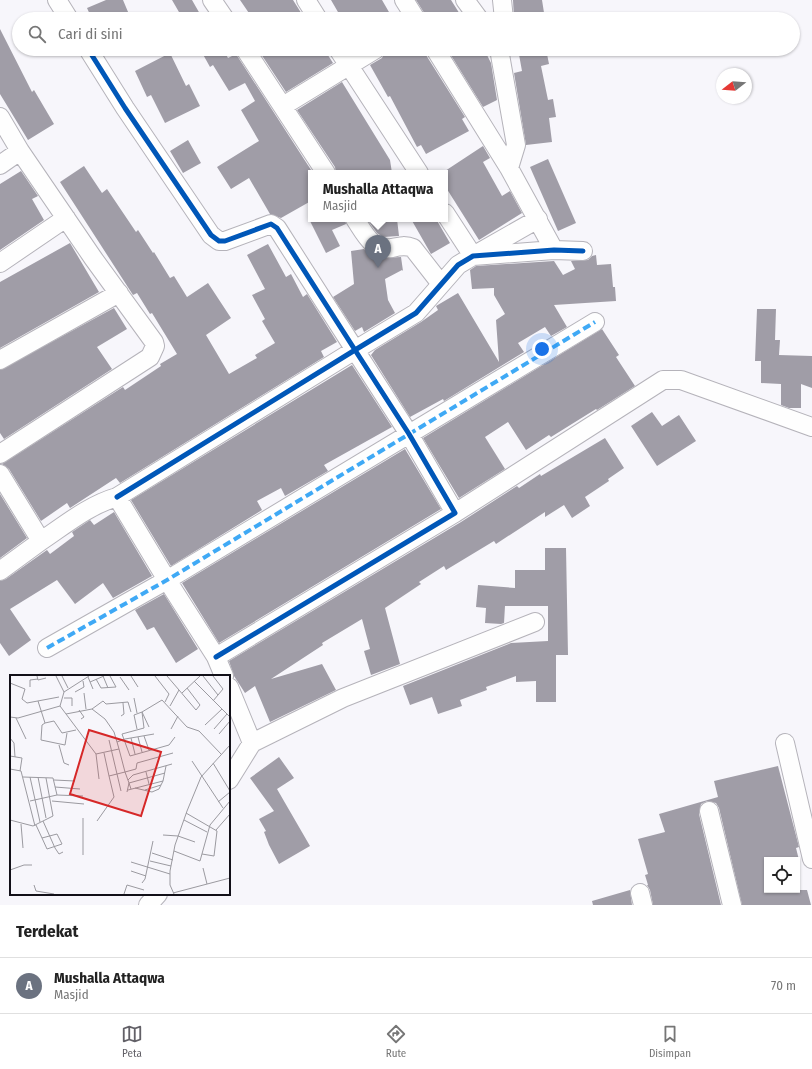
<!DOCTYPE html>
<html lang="id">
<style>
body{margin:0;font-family:"Fira Sans Condensed",sans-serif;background:#f6f6f6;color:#222}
.controls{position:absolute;right:12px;bottom:12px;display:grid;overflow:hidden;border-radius:0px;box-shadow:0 1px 3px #0004}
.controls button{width:36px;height:36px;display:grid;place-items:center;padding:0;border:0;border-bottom:1px solid #e0e0e0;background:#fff;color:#222;font:20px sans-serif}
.compass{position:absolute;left:716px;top:68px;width:36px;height:36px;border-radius:50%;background:#fff;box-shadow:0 1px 3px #0004;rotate:253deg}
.you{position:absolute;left:542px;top:349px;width:14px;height:14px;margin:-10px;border:3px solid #fff;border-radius:50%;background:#1a73e8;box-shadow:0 0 0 6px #1a73e833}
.badge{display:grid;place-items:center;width:26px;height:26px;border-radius:50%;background:#626067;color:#fff;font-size:13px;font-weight:700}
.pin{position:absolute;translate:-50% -33px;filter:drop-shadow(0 1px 2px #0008)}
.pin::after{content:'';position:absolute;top:21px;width:14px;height:12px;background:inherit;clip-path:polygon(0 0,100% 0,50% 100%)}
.popup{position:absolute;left:308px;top:170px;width:140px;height:52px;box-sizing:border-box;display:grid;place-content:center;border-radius:0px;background:#fff;filter:drop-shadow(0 1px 3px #0005);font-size:13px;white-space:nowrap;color:#767676}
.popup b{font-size:15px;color:#222}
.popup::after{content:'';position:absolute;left:50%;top:100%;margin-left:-8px;border:8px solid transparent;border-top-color:#fff}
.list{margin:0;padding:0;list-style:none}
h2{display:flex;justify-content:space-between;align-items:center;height:52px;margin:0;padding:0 16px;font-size:17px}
h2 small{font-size:13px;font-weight:400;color:#767676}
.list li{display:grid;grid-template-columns:26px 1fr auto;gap:12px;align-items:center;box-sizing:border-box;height:56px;padding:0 16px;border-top:1px solid #e0e0e0}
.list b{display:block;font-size:15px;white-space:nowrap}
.list p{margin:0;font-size:13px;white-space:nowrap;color:#767676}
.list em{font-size:13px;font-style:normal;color:#767676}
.icon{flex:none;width:22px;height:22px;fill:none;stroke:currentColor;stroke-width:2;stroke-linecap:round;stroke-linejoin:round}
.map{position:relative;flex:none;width:812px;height:905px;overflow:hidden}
.search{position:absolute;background:#fff;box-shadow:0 1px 3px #0004;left:12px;right:12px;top:12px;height:44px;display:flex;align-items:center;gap:10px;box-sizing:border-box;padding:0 14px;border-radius:22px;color:#767676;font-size:15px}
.sheet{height:108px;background:#fff}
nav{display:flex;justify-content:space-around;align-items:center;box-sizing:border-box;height:56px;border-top:1px solid #e0e0e0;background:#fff;font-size:11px;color:#767676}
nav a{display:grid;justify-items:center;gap:2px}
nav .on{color:#626067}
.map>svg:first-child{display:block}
.building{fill:#a09da7}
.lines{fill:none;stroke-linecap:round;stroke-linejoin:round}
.minor-casing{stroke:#b5b3ba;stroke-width:20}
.minor{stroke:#fefefe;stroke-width:18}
.quiet{stroke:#3fa9f5;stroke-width:4;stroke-dasharray:8 4;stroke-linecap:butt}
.cycleway-casing{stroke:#fff;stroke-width:8}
.cycleway{stroke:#0057b8;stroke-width:5}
.inset-road{fill:none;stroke:#9b9aa0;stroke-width:1}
.view{fill:#d62828;fill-opacity:0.15;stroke:#d62828;stroke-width:2}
.inset-edge{fill:none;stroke:#121018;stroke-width:2}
</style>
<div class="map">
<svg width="812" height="905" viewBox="0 0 812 905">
<rect width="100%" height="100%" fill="#f7f6fb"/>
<!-- building -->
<path class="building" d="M106,0H123L131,19H92L87,8Z
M172,0H192L200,14L190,19H183Z
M240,0H293L305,19H253Z
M331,0H382L393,19H342Z
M416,0H451L463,19H428Z
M513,0H542L545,19H514Z
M0,29L32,92L34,90L54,124L28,140L0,94Z
M200,49H223L228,58L236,54L313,173H311V201L281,218L270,214L249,178L231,189L217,167L259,141L241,110L255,101L245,83L229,91L213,65L210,67Z
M270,49H324L333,63L286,92L261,54Z
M386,49H425L426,55L465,117L462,119L469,131L426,154L421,145L417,147L390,96L388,97L370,65L382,58Z
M447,49H484L491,63L497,100L483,107Z
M518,49H546L549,64L541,66L548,100L553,99L556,117L549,118L552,142L526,145L514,73L522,71Z
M170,53L186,86L189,84L200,106L165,123L151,95L147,97L135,71Z
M342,82L390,160L392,173H336L335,167L297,110Z
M188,140L201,163L183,173L170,151Z
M483,146L490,158L483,162L502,196L510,191L522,213L479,240L445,186V171Z
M548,159L576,223L558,231L530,167Z
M84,166L102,193L107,189L136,232L138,230L153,253L154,252L170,278L174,276L187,297L208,283L231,318L206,335L229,374L257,358L255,355L275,343L262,321L265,319L252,295L265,289L247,255L268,244L286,277L291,274L303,297L307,294L337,342L321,351L324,357L120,483L116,478L70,508L67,503L41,521L9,469L2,464L123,387L125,390L161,366L160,364L177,354L152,313L150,314L137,293L133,295L60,182Z
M21,171L38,196L32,199L44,220L0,250V184Z
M309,219H345L346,224L332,230L340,246L326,253Z
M367,219H397L399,236L383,237L377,233Z
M411,219H436L450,243L431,254Z
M70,243L99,292L0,348V282Z
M364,249L374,256L383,258L401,257L403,271L402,270L385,279L388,300L395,313L364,332L362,327L355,331L333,297L354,284L351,251Z
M596,255L597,265L611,264L613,287H615L616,301L554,305L567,327L551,336L545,327L518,343L524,352L444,401L443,399L410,417L371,355L375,350L421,322L438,310L436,306L458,293L499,362L496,320L505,314L494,295V288L472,289L470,270L476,266L554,261L563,275L575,269L571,261L588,260L592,256Z
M114,308L127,329L97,347L112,369L4,439L0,433V370Z
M757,309H776L775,340H780L779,355L812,356V388L801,384V408H789L781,405V384L761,383V361H755Z
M602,329L619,355L616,357L635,386L597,410L596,409L551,437L549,435L526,450L508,422L485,437L505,469L459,498L423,438Z
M352,365L392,427L324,465L328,471L285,496L281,488L257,501L262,510L171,566L131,500Z
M652,412L662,426L679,415L696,441L657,466L631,426Z
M605,438L624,468L608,479L609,481L585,497L590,506L572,518L564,505L545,517V512L496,544L494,541L446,570L444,566L419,582L421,584L385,608L400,664L371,675L364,651L370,649L362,619L322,643L323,645L271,679L322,664L336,690L270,722L255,686L245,693L234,676L229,661L461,522L517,486L519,488L540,474L541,476Z
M405,449L441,509L219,643L182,583Z
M0,494L27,538L0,558Z
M114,512L152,576L113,598L103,583L75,604L57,580L10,609L31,640L9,656L0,643V581L6,579L47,550L50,554L74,536L72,532L90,520L94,525Z
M545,548H566L568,655H556V702H536V681L516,682V676L486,687L487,690L460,700L462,706L438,714L432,697L410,705L403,686L511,643L548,641V606H505L504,623L501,624L485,623L486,608L476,607L478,585L515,588V570H545Z
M164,594L198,649L176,663L154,627L147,630L135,610Z
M279,757L294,778L277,789L310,846L279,864L269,845L264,832L266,831L259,819L274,811L250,778Z
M778,766L799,847L796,848L799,860H767V890H807L811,905H742L719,808L716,803L707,801L701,804L699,814L721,905H653L650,890L647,885H648L645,875L648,874L638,839L665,832L659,814L718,797L714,781Z
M630,890L632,905H593L592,901Z"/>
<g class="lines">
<!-- minor casing -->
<g class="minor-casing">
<path id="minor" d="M57,0L69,19
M212,0L225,19
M306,0L318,19
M404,0L416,19
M465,0L479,19
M502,0L504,19
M88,49L125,108L211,235L219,241H225L271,224L277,228L355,350L416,313L458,265L473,256L554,250L583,251
M245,49L326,173
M338,49L419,173
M435,49L509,168L554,250
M499,49L516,145L509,168
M283,106L376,49
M0,117L20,151L93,258L154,342L155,346L150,357L0,454
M0,165L20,151
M445,213L473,256L538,219
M355,219C365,234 372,251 392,248C400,246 406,245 413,248L441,284
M0,263L66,218
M0,360L119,293
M0,474L41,541C65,525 89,505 117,497L167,580L216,657L224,676
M117,497L355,350L409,434L455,513L216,657
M455,513L663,380H681L812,427
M0,571L41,541
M47,648L167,580L595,322
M229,687L252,743L229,780
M252,743L343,698L535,622
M785,743L812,859
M709,811L732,905
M640,893L643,905
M148,905L158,894"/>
</g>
<!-- minor -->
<use href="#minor" class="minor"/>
<!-- quiet -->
<path class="quiet" d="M47,648L167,580L595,322"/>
<!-- cycleway casing -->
<g class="cycleway-casing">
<path id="cycleway" d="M88,49L125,108L211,235L219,241H225L271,224L277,228L355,350L416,313L458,265L473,256L554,250L583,251
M117,497L355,350L409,434L455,513L216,657"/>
</g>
<!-- cycleway -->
<use href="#cycleway" class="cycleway"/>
</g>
<!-- overview -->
<g transform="translate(10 675)">
<rect width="220" height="220" fill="#f7f6fb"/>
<path class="inset-road" d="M27,1L28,5L36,3M46,1L54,17M52,1L58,13M93,1L98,13M121,1L128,12M145,1L159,19L155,27M157,1L169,15M193,1L208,20M78,2L83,14M110,2L119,15M86,4L91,13L106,12L100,1M184,6L220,42M80,7L94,1M0,8L15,14L12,24L17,28L49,22M20,12V5L28,4M65,17L74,12L73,6M74,18L76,34M172,18L190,1M54,23H62V31M124,23L127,38M28,26L35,48L32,50L31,65L55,70L57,58M203,26L213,14L203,1M50,31L86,79L109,74L107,67L115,64L144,59M160,31L169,15L186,35L190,30L177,13M69,35L74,42L71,44M56,39L82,34M111,41L114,39L113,28M0,42L8,43L50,31L54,17L79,1M6,43L16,64M35,48L44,46L52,58L66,55M195,50L212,34M127,54L124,40L132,37L139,52M161,54L168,41M204,54L217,39M209,59L220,46M134,61L139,75M128,62L132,77M165,62L159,70L120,81L112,59L134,53L132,37L152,25L177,52L189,56L211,79M0,63L4,68L5,82M121,63L125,79M99,65L111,116M107,67L104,57L95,44L82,34L93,26L96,29L118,27L121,37M49,70L54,88L59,90M94,78L99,101L115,97L109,74M86,79L89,104M0,81L12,83L10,96M182,86L213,133M203,88L220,116M0,94L11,96L25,151M136,97L139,109M13,102L43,103L47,120M20,102L30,147M28,102L36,143M44,105L65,106M118,105L123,100L162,89M45,112L70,114M125,113L142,117L149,114L153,106M121,114L119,108L155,98M118,115L153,106L156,91M135,115L151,110M117,117L119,108L115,97L126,94L127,88L163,78M20,126L47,120L73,121M42,126L74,129M208,127L220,117M176,138L207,156L204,181L192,179M0,145L23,151L43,141L36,103M174,145L197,157M33,146L45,173L49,179L53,177M87,146L104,122L99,101M11,149L13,173M26,150L32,163L37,174L52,169L47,159L32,163M206,155L220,139M153,160L168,161L185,167M164,176L190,186L200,150L220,126M142,178L163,185M73,180V143M140,186L161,191M121,187L160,199M193,193L197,209M0,195L14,190H22M121,196L136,201M132,208L135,204L143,166M24,210L26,216L44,219M163,218L220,203M114,219L117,210L134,215M164,219L160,210V196L165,170L177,136L191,102L220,70"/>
<path class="view" d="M79,55L151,77L131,141L60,119Z"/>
<rect width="220" height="220" class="inset-edge"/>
</g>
</svg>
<div class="controls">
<button><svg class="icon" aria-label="locate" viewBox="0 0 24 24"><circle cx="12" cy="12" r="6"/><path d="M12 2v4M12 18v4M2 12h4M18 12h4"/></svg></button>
</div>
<svg class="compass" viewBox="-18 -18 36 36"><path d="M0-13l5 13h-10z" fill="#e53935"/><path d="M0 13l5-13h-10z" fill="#767676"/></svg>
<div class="you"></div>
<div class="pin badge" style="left:378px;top:268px;background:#6b7280">A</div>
<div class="popup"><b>Mushalla Attaqwa</b>Masjid</div>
<div class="search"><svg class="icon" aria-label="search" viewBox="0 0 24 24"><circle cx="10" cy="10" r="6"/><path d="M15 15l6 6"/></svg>Cari di sini</div>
</div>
<section class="sheet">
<h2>Terdekat<small></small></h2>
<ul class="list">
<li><span class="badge" style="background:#6b7280">A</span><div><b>Mushalla Attaqwa</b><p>Masjid</p></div><em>70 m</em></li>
</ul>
</section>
<nav>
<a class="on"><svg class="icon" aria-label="map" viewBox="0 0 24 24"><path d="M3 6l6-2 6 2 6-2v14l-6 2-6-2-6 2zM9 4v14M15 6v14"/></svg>Peta</a>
<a><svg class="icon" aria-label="directions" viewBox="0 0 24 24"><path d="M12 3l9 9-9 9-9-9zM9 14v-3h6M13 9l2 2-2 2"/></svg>Rute</a>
<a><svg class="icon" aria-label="saved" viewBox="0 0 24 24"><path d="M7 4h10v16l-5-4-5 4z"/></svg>Disimpan</a>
</nav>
